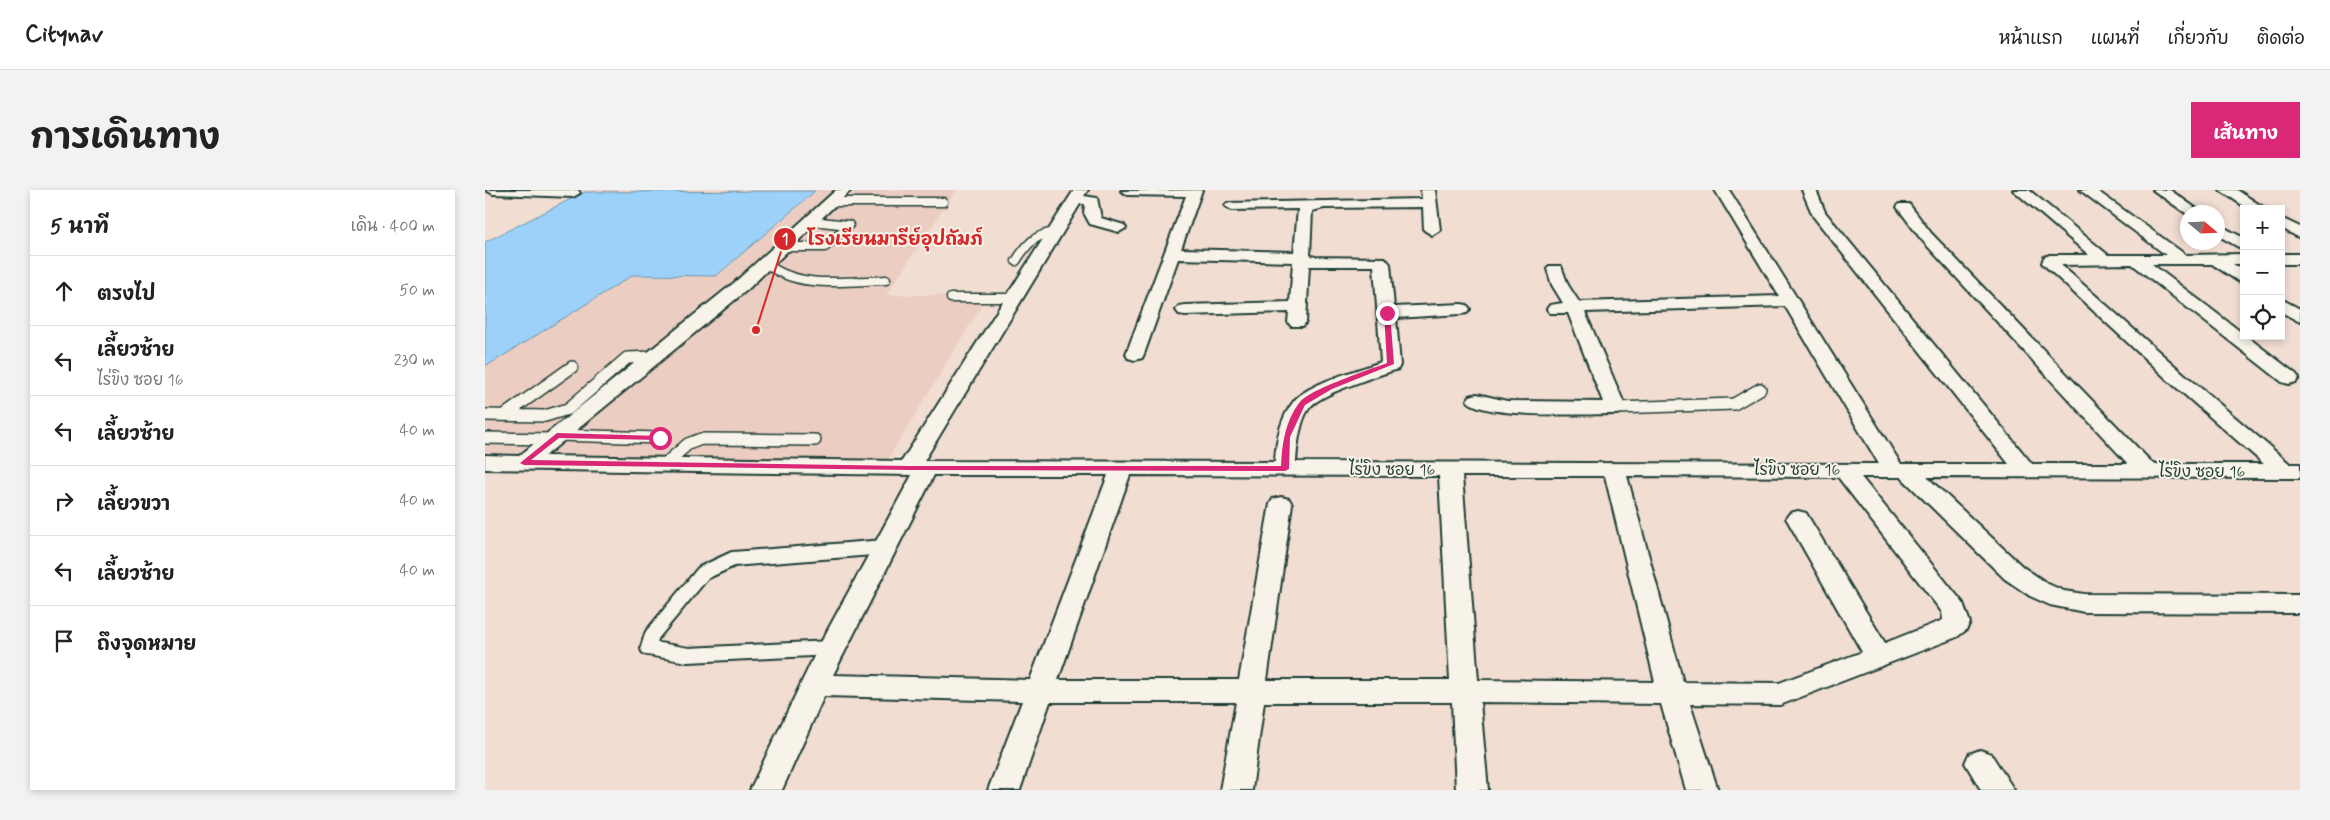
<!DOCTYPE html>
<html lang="th">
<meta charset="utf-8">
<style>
body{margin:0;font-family:Mynerve,"Playpen Sans Thai",sans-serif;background:#f2f2f2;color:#222}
.controls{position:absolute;right:15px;top:15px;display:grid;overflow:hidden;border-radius:0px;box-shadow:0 2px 8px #0003}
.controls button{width:45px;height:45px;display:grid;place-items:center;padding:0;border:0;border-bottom:1px solid #e0e0e0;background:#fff;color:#222;font:25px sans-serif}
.compass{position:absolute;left:1695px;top:15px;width:45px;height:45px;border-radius:50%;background:#fff;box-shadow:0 2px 8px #0003;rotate:109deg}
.stop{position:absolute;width:15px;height:15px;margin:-11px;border:4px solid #db2777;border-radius:50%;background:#fff}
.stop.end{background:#db2777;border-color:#fff;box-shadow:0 1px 5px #0008}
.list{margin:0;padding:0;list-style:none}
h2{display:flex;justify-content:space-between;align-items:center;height:65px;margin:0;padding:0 20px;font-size:21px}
h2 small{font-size:16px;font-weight:400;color:#767676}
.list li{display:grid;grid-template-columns:32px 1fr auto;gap:15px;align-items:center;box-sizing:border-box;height:70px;padding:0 20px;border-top:1px solid #e0e0e0}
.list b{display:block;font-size:19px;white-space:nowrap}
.list p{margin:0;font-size:16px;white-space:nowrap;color:#767676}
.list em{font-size:16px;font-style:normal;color:#767676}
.icon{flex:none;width:28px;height:28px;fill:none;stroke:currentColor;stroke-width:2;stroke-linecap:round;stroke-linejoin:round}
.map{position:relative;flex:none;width:1815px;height:600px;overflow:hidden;border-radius:0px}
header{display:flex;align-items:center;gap:30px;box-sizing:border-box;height:70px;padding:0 25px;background:#fff;border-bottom:1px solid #e0e0e0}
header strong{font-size:24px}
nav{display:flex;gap:28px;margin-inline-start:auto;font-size:18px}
.intro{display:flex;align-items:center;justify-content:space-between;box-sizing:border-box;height:120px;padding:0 30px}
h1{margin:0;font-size:35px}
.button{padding:12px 22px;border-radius:0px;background:#db2777;color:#fff;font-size:18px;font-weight:700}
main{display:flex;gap:30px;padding:0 30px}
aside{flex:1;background:#fff;border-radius:0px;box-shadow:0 2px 8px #0003}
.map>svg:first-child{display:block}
.built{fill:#eccdc2}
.water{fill:#9cd1fa;stroke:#6a96ab}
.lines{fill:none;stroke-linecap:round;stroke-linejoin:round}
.service-far2-casing{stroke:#1f3d34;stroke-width:11}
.service-far1-casing{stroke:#1f3d34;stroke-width:14}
.service-casing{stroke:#1f3d34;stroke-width:18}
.minor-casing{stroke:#1f3d34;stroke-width:4}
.service-far2{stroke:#f7f3e8;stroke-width:8}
.service-far1{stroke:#f7f3e8;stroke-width:11}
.service{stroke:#f7f3e8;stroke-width:14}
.minor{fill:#f7f3e8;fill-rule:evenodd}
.route{fill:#db2777}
.labels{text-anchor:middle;stroke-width:4;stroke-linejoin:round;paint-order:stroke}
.street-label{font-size:16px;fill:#1f3d34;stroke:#f7f3e8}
.leader{fill:none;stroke:#d62828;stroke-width:2}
.callout-dot{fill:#d62828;stroke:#f7f3e8;stroke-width:2}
.mark-label{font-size:15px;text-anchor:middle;font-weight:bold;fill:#fff}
.callout-label{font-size:18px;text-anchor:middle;font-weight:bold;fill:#d62828;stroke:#f7f3e8;stroke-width:4;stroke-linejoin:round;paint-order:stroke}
</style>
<header>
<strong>Citynav</strong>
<nav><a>หน้าแรก</a><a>แผนที่</a><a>เกี่ยวกับ</a><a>ติดต่อ</a></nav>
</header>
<div class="intro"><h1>การเดินทาง</h1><a class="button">เส้นทาง</a></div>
<main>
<aside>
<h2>5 นาที<small>เดิน · 400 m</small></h2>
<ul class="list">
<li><svg class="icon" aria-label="ahead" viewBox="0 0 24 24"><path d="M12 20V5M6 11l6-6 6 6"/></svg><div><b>ตรงไป</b></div><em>50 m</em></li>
<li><svg class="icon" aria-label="left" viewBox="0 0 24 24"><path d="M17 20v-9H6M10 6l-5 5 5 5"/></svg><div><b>เลี้ยวซ้าย</b><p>ไร่ขิง ซอย 16</p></div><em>230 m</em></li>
<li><svg class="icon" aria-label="left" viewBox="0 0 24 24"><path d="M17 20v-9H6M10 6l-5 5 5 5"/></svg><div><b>เลี้ยวซ้าย</b></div><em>40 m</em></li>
<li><svg class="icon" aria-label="right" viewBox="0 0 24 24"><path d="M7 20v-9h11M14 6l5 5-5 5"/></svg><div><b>เลี้ยวขวา</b></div><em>40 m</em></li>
<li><svg class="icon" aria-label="left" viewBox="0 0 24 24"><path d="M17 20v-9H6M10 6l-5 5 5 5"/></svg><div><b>เลี้ยวซ้าย</b></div><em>40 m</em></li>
<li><svg class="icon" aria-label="arrive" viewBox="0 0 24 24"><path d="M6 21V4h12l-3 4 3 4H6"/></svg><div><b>ถึงจุดหมาย</b></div></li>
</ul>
</aside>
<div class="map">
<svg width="1815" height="600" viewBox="0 0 1815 600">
<rect width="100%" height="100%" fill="#f1ddd2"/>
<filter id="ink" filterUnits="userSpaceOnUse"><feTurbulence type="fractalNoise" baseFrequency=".02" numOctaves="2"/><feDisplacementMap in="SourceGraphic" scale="10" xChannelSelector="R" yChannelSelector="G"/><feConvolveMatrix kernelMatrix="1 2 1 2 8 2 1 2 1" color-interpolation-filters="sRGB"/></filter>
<g filter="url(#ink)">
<!-- built -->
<path class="built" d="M111,0H471L401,105H503L403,269L0,272V175L5,174L148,85L231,86L329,1L106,2Z"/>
<!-- water -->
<path class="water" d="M330,1L231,86L148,85L5,174L0,175V52L100,2Z"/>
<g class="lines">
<!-- service-far2 casing -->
<g class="service-far2-casing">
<path id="service-far2" d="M346,12H458
M298,57H340L364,35L326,31
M531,71C542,54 549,45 570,42
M281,73C312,100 363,91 401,90
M466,108H529"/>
</g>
<!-- service-far1 casing -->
<g class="service-far1-casing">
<path id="service-far1" d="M1131,218L1249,214L1275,199
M21,224L87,177
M0,225L60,226L83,219L142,168L169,167
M72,245L175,248
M0,248L68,249
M180,274L203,254L216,249L330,250"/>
</g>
<!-- service casing -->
<g class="service-casing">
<path id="service" d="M346,458L203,465L163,458L167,445L218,383L248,369L400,357"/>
</g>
<!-- minor casing -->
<g class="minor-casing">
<path id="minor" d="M1,0H93L95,3L88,7L8,4Z
M351,0H366L262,100L60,266L417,271L589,0H603L599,6L612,8L616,28L639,35L641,38L634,42L605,34L599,23L600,14H595L439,271L790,272C791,251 795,228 809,211C822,194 876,179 896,172L889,76H824L821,132L818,136H806L803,132L804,122L700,125L694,124L691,120L694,116L700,115L805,112L808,72L693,69L659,164L657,168L650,170L643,168L641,164L701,6L643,5L636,1L717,0L696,59L809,62L813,19L747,20L740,16L742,13L937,9L936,0H950L955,40L947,45L939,40L938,17L839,18L827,21L825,65L830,67L900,68L905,74L909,117L976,114L982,115L985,119L982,123L976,124L911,128L915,175L913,179C892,186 840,202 826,216C815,228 812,257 811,272L1394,274L1300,116L1100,122L1141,218L1138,222L1131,224C1105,224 995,229 982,210L985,206L992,204L1022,211L1118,212L1083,123H1065L1062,119L1065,115L1078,113L1067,95L1062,79L1064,76H1076L1083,95L1094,112L1294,106L1230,0H1244L1416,274H1524L1328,26L1317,0H1331L1340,22L1547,274H1643L1436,49L1412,17L1414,14H1424L1446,43L1668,274H1779L1684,191L1557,73L1559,67L1565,65H1604L1528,0H1544L1623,65H1681L1595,0H1611L1701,65L1759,64V74H1748L1759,81V93L1753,91L1727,74H1667L1811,184L1814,188L1811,192L1804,194L1797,192L1647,74L1576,75L1698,183L1805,274H1815V288L1442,287L1538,377L1563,394L1579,401L1599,404L1815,405V423L1599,422L1565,415L1545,406L1520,389L1416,287H1376L1478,413L1485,433L1481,440L1472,447L1295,515L1205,514L1233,600H1201L1176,514L995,512L1003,600H971L967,512H779L767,600H735L751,512H565L535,600H503L537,511L339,506L297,600H265L333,458L427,285L0,279V265L34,266L250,92ZM449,285H623L545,490L348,485ZM645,285L954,286L965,490H782L807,314L804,309L796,307L788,309L785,314L754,490H573ZM977,286H1120L1170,492L993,490ZM1142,286L1353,287L1457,422L1458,430L1400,453L1321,323L1313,321L1305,323L1301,328L1377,462L1294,493L1198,492Z
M1668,0H1685L1716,22H1702V24Z
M1735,0H1752L1781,19H1763Z
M1796,28L1815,37V48L1796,38Z
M1732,34L1759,48V60L1732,45Z
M1796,64H1815V74H1796Z
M1796,109L1815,119V132L1796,122Z
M1495,560L1506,564L1529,600H1496L1480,573L1484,564Z"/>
</g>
<!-- service-far2 -->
<use href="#service-far2" class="service-far2"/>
<!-- service-far1 -->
<use href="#service-far1" class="service-far1"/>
<!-- service -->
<use href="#service" class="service"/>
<!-- minor -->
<use href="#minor" class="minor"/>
</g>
</g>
<!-- route -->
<path class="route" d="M902,121L905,123L909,174L847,199L820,215L805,247L804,279L800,281L424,280L39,275L35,273L72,243L175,246L178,248L175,250L74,248L46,270L424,276H796C797,254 800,232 814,213C824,199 884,180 902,173L899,123Z"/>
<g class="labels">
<!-- street labels -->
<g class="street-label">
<text x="907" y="285">ไร่ขิง ซอย 16</text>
<text x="1312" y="285">ไร่ขิง ซอย 16</text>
<text x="1717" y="287">ไร่ขิง ซอย 16</text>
</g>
</g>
<!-- callouts -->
<path class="leader" d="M271 140L300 49"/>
<g class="callout-dot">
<circle cx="271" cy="140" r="5"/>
<circle cx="300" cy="49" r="12"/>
</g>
<g class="mark-label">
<text x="300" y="54">1</text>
</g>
<g class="callout-label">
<text x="410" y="55">โรงเรียนมารีย์อุปถัมภ์</text>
</g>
</svg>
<div class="controls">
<button>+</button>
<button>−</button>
<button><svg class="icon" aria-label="locate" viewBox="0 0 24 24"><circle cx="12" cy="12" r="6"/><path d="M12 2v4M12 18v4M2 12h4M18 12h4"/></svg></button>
</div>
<svg class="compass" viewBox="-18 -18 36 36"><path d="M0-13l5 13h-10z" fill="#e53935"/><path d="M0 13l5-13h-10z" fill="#767676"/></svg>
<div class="stop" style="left:175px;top:248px"></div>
<div class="stop end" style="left:902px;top:123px"></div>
</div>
</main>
